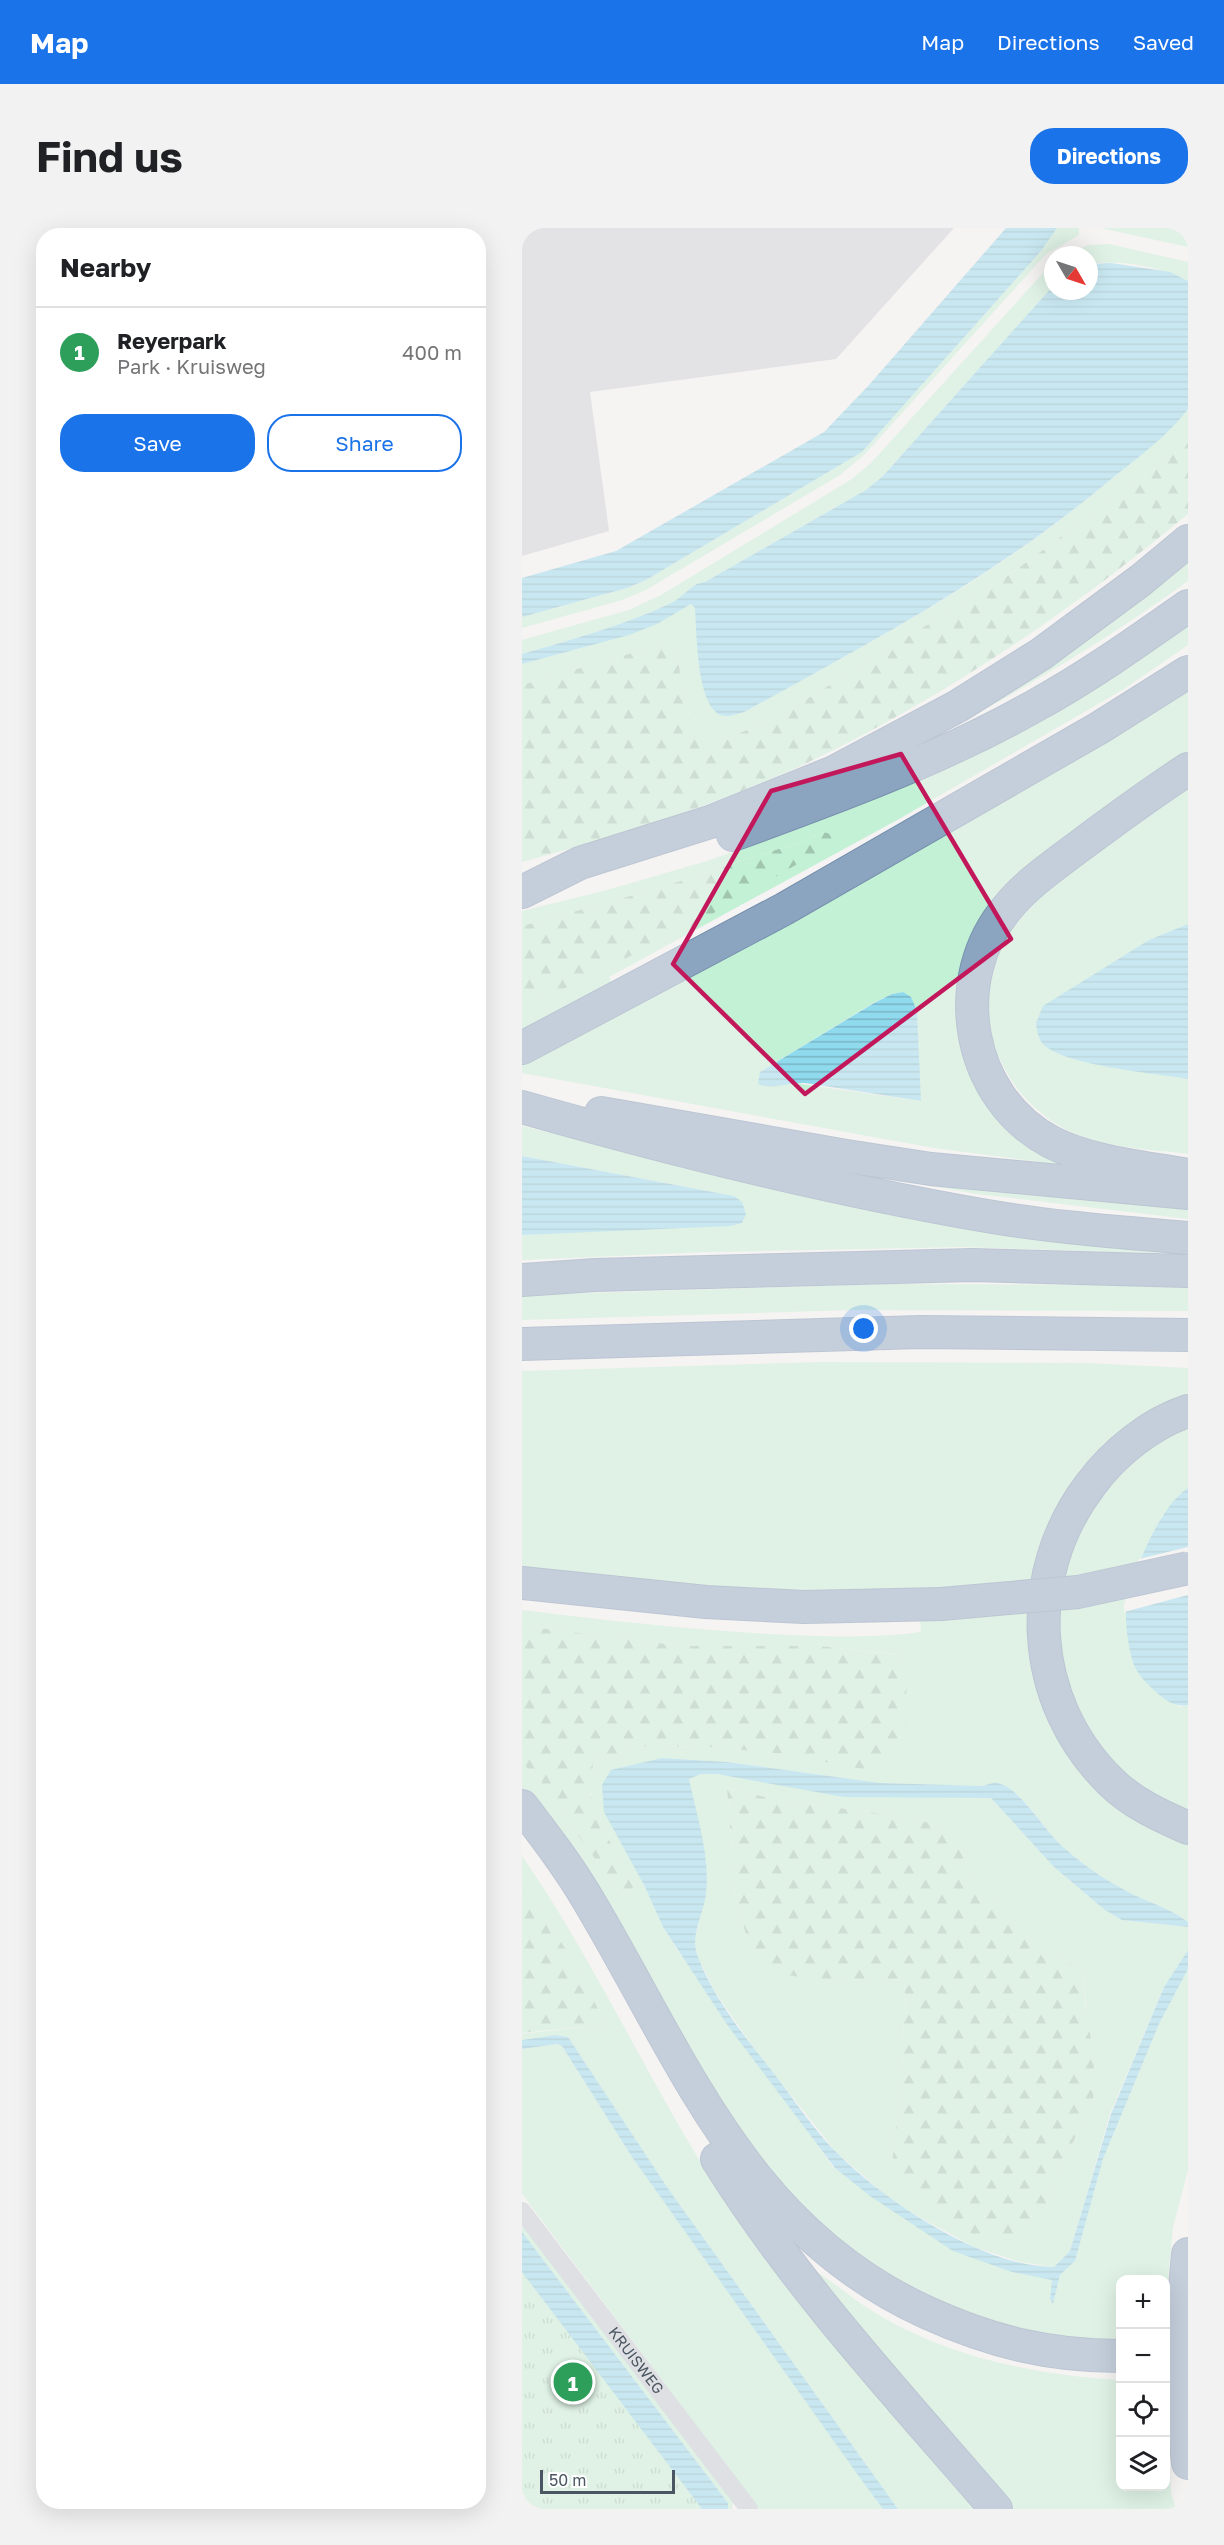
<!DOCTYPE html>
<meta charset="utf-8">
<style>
body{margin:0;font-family:"Golos Text",sans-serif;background:#f2f2f2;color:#202124}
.controls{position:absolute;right:18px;bottom:18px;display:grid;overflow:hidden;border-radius:12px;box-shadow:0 6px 24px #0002}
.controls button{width:54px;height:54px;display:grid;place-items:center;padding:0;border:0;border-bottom:2px solid #e0e0e0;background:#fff;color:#202124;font:30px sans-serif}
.compass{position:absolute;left:522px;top:18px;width:54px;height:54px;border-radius:50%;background:#fff;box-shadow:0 6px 24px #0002;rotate:129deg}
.scale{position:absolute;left:18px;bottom:15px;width:135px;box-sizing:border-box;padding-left:6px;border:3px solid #4a5661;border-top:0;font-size:16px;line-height:21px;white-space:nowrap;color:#4a5661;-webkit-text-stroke:4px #fff;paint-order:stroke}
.you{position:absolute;left:342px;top:1101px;width:21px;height:21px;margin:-15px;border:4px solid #fff;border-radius:50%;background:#1a73e8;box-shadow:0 0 0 9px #1a73e833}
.badge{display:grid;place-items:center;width:39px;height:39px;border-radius:50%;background:#1a73e8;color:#fff;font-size:20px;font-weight:700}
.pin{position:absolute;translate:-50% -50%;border:3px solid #fff;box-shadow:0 2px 6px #0006}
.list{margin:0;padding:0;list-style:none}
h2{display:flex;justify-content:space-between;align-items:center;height:78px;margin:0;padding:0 24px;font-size:26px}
h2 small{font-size:20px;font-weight:400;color:#757577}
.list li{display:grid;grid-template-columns:39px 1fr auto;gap:18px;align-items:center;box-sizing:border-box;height:90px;padding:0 24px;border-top:2px solid #e0e0e0}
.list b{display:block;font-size:22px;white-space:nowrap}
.list p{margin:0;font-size:20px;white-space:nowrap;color:#757577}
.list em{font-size:20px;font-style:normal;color:#757577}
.actions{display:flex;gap:12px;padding:18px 24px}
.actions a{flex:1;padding:14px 0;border:2px solid #1a73e8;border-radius:24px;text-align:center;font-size:21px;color:#1a73e8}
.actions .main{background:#1a73e8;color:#fff}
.icon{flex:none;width:33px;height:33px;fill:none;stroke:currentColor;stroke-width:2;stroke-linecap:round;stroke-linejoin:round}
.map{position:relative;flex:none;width:666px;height:2281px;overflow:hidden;border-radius:24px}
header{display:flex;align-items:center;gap:36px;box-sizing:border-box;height:84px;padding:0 30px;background:#1a73e8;color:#fff}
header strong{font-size:28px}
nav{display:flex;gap:33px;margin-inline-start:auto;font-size:21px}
.intro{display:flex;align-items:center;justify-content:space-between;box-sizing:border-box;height:144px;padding:0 36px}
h1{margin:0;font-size:42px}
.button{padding:15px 27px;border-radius:24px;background:#1a73e8;color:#fff;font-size:21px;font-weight:700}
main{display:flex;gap:36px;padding:0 36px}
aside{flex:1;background:#fff;border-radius:24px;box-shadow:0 6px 24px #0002}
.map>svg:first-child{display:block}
.grass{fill:#c3f1d5;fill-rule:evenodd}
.forest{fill:url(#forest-firs)}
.park{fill:url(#park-tufts)}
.water{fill:url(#water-rules)}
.pier{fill:#f5f3f3}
.building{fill:#cdcfd5}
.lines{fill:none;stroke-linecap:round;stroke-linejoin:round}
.motorway-casing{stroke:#7690ad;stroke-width:34}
.minor{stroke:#c1cad2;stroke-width:18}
.motorway{stroke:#8ba5c1;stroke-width:32}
.motorway-bridge-casing{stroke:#7690ad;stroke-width:34;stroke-linecap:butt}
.motorway-bridge{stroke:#8ba5c1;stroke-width:32}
.marked{fill:none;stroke:#c2185b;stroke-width:4.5;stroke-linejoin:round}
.labels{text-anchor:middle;stroke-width:5;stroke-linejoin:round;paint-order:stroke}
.street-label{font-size:15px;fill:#4a5661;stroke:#fff}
</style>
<header>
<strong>Map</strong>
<nav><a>Map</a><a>Directions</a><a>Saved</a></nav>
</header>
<div class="intro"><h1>Find us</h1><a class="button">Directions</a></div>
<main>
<aside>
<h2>Nearby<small></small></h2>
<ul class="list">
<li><span class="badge" style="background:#2e9e5b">1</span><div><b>Reyerpark</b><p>Park · Kruisweg</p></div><em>400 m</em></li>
</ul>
<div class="actions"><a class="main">Save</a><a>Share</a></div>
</aside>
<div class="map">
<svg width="666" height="2281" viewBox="0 0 666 2281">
<defs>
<pattern id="forest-firs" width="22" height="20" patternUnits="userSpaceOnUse" patternTransform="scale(1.5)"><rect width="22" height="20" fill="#c3f1d5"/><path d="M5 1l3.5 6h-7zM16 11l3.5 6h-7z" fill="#a0c6b0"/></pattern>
<pattern id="park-tufts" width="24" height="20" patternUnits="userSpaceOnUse" patternTransform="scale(1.5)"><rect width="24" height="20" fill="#c3f1d5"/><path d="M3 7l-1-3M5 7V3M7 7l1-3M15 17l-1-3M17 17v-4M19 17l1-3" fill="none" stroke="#a0c6b0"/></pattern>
<pattern id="water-rules" width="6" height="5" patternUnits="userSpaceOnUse" patternTransform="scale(1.5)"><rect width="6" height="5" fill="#90daee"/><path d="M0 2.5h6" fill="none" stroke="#78b4c4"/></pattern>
</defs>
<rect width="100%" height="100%" fill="#f5f3f3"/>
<!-- grass -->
<path class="grass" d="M535,0H557V7L524,26L343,226L318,247L122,363L100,372L0,400V389L105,360L124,352L340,224L519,23Z
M579,0H666V19Z
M587,16L666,34V53C638,39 599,31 567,36V27H541L567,17Z
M531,34V58L361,248L344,262L183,354C169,355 162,369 149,375C101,398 51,411 0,426V412L107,382L139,367L330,251L349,235Z
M666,181V215L491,344L259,487L193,516L175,507L160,469L156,424L137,417L0,457V436C60,420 115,407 169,376L173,380L222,484C350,414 469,352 582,257C612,233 641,210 666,181Z
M666,331V353C586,411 503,460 416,507Z
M666,394V417L602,461L377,591L87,749L103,782L666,451V528L466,684L446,820L556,939L412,920L0,845V767L35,764L311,615L301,604L281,613L137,660L0,698V683L85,662L185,633L285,597L397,550ZM381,764L395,783L398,873L265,854L238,844L351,775L370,766Z
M666,559V696L627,712L537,826L581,837L666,851V926C630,921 588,921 554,906C477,874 436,773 489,702C529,649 612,599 666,559Z
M0,898L172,939L666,1023V1026L439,1019L187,1024L0,1032V1007L68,1003L212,968L0,928Z
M399,952L666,973V991L455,966L399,956Z
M369,1056L666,1057V1083L331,1082L0,1092V1067Z
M299,1134L564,1135L666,1140V1166L649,1172L613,1193L582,1216L557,1243L531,1285L518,1317L508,1354L522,1463L666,1611V1694C651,1683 638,1678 621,1671C592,1658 564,1640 540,1618C523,1603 498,1558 475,1555C471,1554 465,1557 461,1558L358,1555L205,1534L140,1530L122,1657L141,1699L156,1723L312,1940L490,2044L525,2049L530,2052L528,2071L531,2075L538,2047L553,2033L581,1931L637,1796L666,1741V1942L651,1999L644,2072V2052H598V2116L539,2112L457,2094L366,2052L301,2003L230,1923L25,1590L0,1561V1535L17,1551L99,1668L113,1658L69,1580L71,1532L124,1518L190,1519L262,1526L385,1451L378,1427L373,1426L298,1418H161L0,1398V1382C89,1393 178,1403 267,1407C312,1409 355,1410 399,1404L396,1367L186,1364L0,1338V1143Z
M666,1199V1260L640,1288L622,1325L605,1377L610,1432L657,1479L666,1477V1584C637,1569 608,1556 586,1532C491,1426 539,1253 666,1199Z
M179,1546H195L275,1560L469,1570L532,1639L583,1682L600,1692L666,1699V1722L642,1759L588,1886L548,2023L532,2039L498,2034L452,2019L374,1976L314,1924L234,1823L194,1765L175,1728L172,1713L183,1669L167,1551ZM205,1560L252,1571L397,1591L431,1606L451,1651L513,1716L561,1742L571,1877L539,1936L524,1981L370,1936L380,1849L383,1752L353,1750L307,1754L225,1710L214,1672Z
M0,1628C69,1727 119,1838 183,1941C260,2064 358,2173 453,2281H376L147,1962L46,1809L33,1807L0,1812V1806L84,1796L49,1729L0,1655Z
M35,1816L40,1818L110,1929L361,2281H237L0,1966V1821Z
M0,1994L211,2273L210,2281H206V2275L0,2004Z
M287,2043L295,2044C314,2056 332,2072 352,2084C425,2129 513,2147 598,2152V2258H644V2150L649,2264L654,2281H488Z"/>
<!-- forest -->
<path class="forest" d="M666,215V286C552,381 422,470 287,534C195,577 98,607 0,634V457L137,417L156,424L160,469L175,507L193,516L259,487L491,344Z
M301,604L316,608L311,615L168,699L35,764L0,767V698L137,660L281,613Z
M0,1398L161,1418H298L378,1427L385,1451L382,1502L362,1539L340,1541L262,1526L190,1519L124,1518L71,1532L69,1580L113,1658L99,1668L17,1551L0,1535Z
M205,1560L252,1571L397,1591L431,1606L451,1651L513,1716L561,1742L563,1779L572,1827L571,1877L539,1936L524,1981L504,2009L451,2007L385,1960L370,1936L380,1849L383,1752L353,1750L307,1754L249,1744L225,1710L214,1672Z
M0,1655L49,1729L84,1796L0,1805Z"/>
<!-- park -->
<path class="park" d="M0,2027L206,2281H0Z"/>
<!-- water -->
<path class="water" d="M484,0H535L519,23L340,224L124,352L105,360L0,389V350L94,323L302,204L347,157Z
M589,35L648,44L666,53V181C643,211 611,233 582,257C469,351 350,414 222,484C214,486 206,490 199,487C174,477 175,404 173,380L169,376L135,396L107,407L0,436V426C51,411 101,398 149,375C162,369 169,355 183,354L344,262L361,248L531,58V63H567V36Z
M666,696V851C633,845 545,838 522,817C516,811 515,803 514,795L521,778L627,712Z
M381,764L389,769L395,783L399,873L283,855C269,854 248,862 236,856L238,844L352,775L370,766Z
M0,928L212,968L220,974L224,986L220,995L209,998L0,1007Z
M666,1260V1477C653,1479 644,1473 634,1464C624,1455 613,1444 610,1431C606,1416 602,1391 605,1376C612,1342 637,1279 666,1260Z
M140,1530L205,1534L358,1555L461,1558C465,1557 471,1554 475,1555C497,1558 523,1603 540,1618C564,1640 592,1658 621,1671C638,1678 651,1683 666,1694V1699L600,1692L583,1682L532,1639L469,1570L322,1569L195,1546H179L167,1551C175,1590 190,1632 183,1672C179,1691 168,1710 176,1729C192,1771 223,1809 250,1843C271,1870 291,1901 315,1925C364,1974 461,2039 532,2039L548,2023L589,1886L642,1759L666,1722V1741L637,1796L581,1931L553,2033L538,2047L531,2076L528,2071L530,2052L490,2044L431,2023L348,1968L313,1940L206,1798L141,1699L122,1657L82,1584L80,1557L89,1542Z
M33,1807L46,1809L147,1962L376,2281H361L338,2250L110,1929L40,1818L35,1816L0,1821V1812Z
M0,2004L206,2275V2281H180L0,2044Z"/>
<!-- pier -->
<path class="pier" d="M666,1319V1367L602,1384V1376L617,1331Z"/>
<!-- building -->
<path class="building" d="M0,0H432L314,131L68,164L87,303L0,328Z"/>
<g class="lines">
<!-- motorway casing -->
<g class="motorway-casing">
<path id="motorway" d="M666,541C628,566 591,593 555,620C531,638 505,656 486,679C424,751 445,870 529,914C570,935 622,939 666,947
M211,607C312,570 414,533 509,480C564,450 615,414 666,378
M0,664L58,635L188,594L312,544L436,478L519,426L619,352L666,313
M0,820L262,681L577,500L666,444
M0,879C151,922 304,960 459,987C527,999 597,1004 666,1010
M79,885L324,928L409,941L666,965
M0,1052L73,1047L450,1037L666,1043
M0,1116L399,1104L666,1107
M666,1183C629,1195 592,1225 569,1256C500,1346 506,1473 589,1554C610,1575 639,1588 666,1600
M0,1355L184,1374L282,1379L419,1376
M0,1578C23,1608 46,1638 65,1670C162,1832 222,2002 406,2085C470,2114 528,2128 598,2128
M195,1931C274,2058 377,2168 474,2281
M660,2093L666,2026
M659,2166L666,2235"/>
</g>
<!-- minor -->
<path class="minor" id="s1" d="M0,1983L227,2281"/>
<!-- motorway -->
<use href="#motorway" class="motorway"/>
<!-- motorway-bridge casing -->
<g class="motorway-bridge-casing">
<path id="motorway-bridge" d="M419,1376L556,1364L666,1340
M659,2166L660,2093"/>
</g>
<!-- motorway-bridge -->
<use href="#motorway-bridge" class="motorway-bridge"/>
</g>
<!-- marked area -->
<path d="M0 0H666V2281H0ZM379,526L489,711L283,866L151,736L249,563Z" fill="#f5f3f3" fill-opacity=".55" fill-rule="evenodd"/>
<path class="marked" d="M379,526L489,711L283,866L151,736L249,563Z"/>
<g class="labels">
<!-- street labels -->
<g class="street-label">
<text dy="5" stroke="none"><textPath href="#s1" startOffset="188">KRUISWEG</textPath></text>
</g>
</g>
</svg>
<div class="controls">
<button>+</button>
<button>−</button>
<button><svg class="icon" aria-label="locate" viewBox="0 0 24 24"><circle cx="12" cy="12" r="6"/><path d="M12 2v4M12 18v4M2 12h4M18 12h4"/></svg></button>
<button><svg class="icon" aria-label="layers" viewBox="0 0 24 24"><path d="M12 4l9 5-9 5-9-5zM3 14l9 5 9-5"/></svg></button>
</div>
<svg class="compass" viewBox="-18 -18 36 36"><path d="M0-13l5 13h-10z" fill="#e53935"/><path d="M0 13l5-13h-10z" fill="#757577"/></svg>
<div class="scale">50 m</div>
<div class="you"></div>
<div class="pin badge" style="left:51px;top:2154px;background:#2e9e5b">1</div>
</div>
</main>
